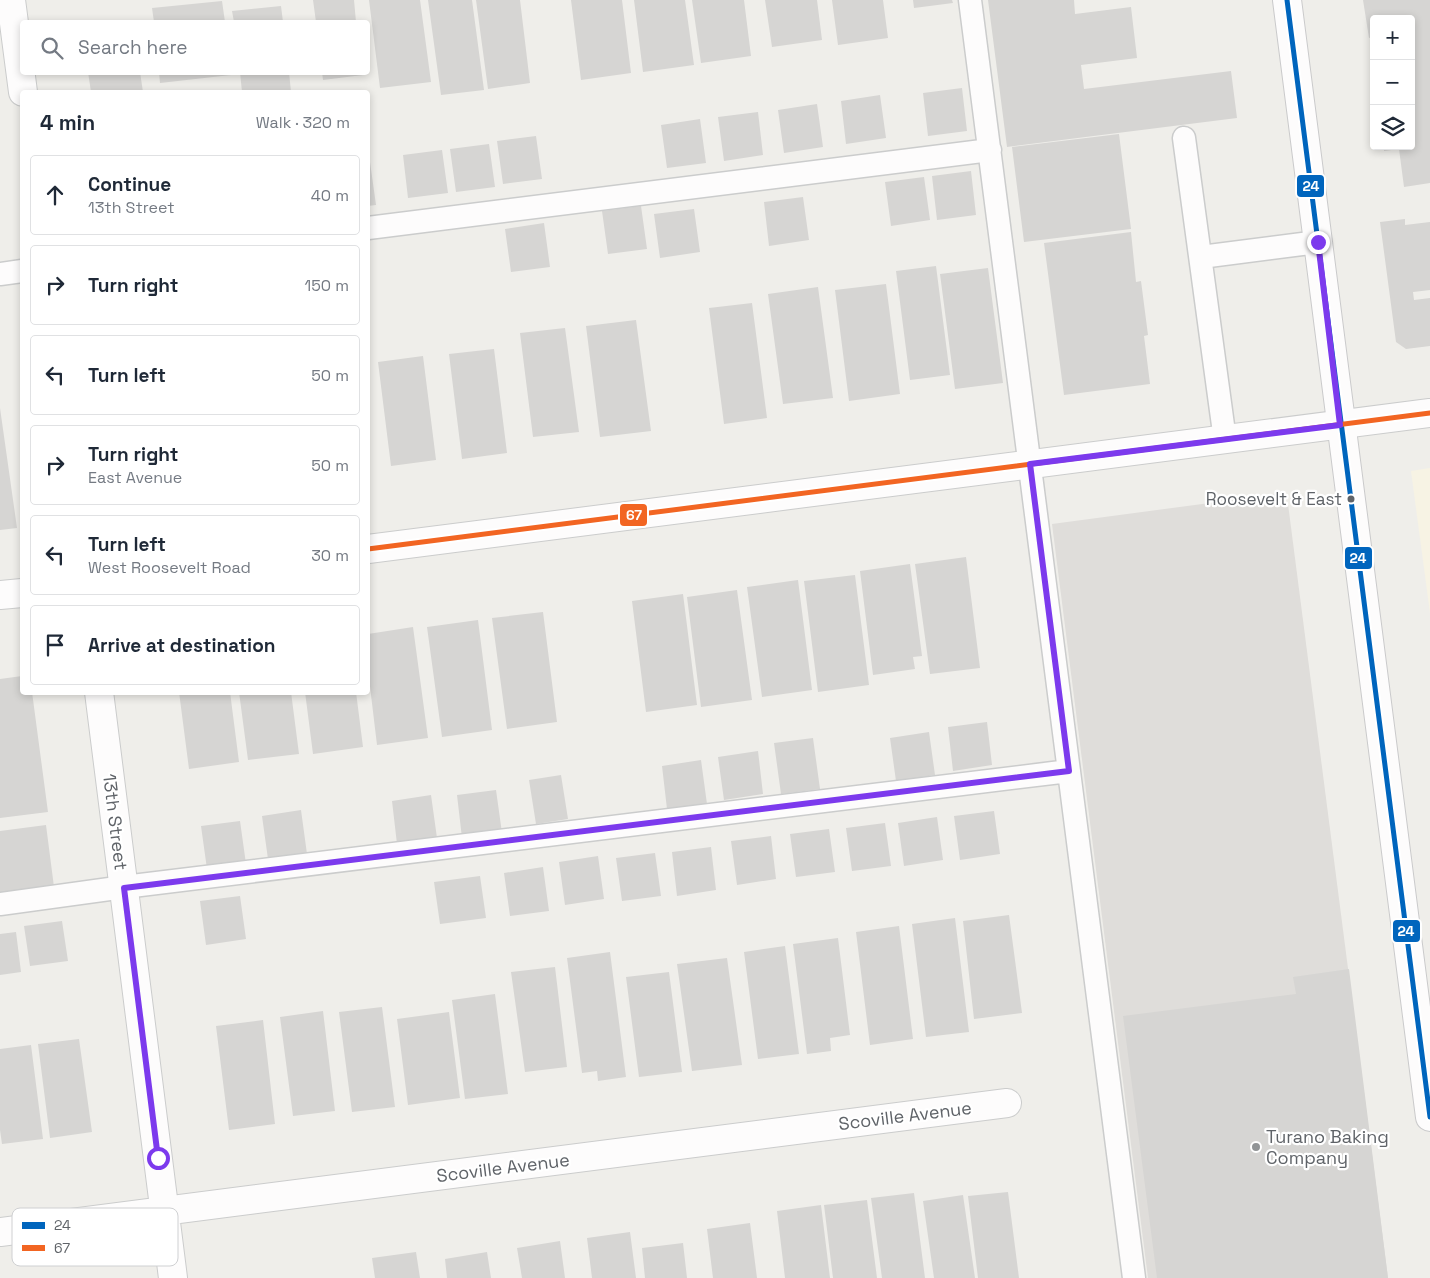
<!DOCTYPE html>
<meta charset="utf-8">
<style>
body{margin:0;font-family:"Space Grotesk",sans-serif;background:#f6f6f7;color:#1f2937}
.controls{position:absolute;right:15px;top:15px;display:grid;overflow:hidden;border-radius:5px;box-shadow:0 2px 8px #0003}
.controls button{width:45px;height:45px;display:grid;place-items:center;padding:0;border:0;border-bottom:1px solid #e0e1e3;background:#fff;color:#1f2937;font:25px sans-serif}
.stop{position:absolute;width:15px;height:15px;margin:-11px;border:4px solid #7c3aed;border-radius:50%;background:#fff}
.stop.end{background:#7c3aed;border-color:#fff;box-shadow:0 1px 5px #0008}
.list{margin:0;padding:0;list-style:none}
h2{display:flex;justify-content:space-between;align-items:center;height:65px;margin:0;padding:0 20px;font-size:21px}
h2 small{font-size:16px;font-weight:400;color:#747a83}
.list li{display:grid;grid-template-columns:32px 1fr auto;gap:15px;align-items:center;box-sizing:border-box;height:80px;margin:0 10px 10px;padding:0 10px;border:1px solid #e0e1e3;border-radius:5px}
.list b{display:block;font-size:19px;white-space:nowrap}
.list p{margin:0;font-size:16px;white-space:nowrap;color:#747a83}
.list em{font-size:16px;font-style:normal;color:#747a83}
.icon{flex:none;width:28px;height:28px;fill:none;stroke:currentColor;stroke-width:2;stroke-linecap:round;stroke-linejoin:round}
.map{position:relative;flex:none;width:1430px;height:1278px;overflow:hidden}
.search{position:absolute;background:#fff;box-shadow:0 2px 8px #0003;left:20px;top:20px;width:350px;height:55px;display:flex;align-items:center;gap:12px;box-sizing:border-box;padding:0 18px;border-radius:5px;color:#747a83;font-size:19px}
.panel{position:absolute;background:#fff;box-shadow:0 2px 8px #0003;left:20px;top:90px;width:350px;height:605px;border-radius:5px}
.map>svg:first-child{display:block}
.commercial{fill:#f7f3e4}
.industrial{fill:#dfddda}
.building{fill:#d6d5d3}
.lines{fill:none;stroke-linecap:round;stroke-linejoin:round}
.lane-casing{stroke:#cbcccc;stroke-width:25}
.street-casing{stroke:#cbcccc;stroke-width:30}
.secondary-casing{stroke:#cacacb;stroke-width:30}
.lane{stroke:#fdfcfc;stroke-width:22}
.street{stroke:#fdfcfc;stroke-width:28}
.secondary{stroke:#fdfcfc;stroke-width:28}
.bus-1-casing{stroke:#fff;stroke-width:9}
.bus-2-casing{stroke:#fff;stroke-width:9}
.bus-1{stroke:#0065bd;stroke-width:5}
.bus-2{stroke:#f26522;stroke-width:5}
.route{stroke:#7c3aed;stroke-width:6}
.bus-dot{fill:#5f6368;stroke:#fff;stroke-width:2}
.poi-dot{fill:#919496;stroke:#fff;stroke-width:2}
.labels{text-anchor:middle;stroke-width:4.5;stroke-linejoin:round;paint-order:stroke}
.bus-label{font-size:17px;fill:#5f6368;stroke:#fff;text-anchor:end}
.street-label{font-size:18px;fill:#5f6368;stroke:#fff}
.poi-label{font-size:18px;fill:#5f6368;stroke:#fff;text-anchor:start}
.key{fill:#fff;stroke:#cfd0d2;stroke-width:1}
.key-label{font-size:14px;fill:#5f6368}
.line-badge{stroke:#fff;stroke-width:2}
.badge-label{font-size:14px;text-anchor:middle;font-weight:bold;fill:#fff}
</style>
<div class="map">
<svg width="1430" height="1278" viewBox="0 0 1430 1278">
<rect width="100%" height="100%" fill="#efeeea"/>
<!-- commercial -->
<path class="commercial" d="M1430,468V613L1411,471Z"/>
<!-- industrial -->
<path class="industrial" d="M1277,494L1288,504L1388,1278H1148L1052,524Z"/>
<!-- building -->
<path class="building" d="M313,0H354L356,22H316Z
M369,0H420L431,82L380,88Z
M428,0H472L484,90L441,95Z
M476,0H520L530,83L488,89Z
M571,0H622L631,73L581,80Z
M634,0H685L694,65L643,72Z
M692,0H744L751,56L701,63Z
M765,0H817L822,40L772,47Z
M832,0H883L888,38L838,45Z
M913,0H952L953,3L914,8Z
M988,0H1074L1075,14L1131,7L1137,58L1081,65L1084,89L1231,71L1237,118L1007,147Z
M1363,0H1430V183L1404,187L1399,149L1384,151V146H1411V19H1374V37L1369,38Z
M222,1L225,22H154L152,8Z
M281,6L283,22H234L232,11Z
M88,72H140L143,92H91Z
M159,72H231V75L160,83Z
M240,72H289L291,92H242Z
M322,72H362L363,75L323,80Z
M962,88L967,131L928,136L923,93Z
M880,95L886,138L846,144L841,101Z
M817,104L823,147L784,153L778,110Z
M758,112L763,155L724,161L718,117Z
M700,119L706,163L667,168L661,125Z
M1119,134L1131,229L1024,242L1012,147Z
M536,136L542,179L503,184L497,141Z
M489,144L495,187L456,192L450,149Z
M442,150L448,193L408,198L403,155Z
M368,162H370L376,205L368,206Z
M971,171L976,215L937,220L932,176Z
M924,177L930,220L891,226L885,182Z
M803,197L809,240L769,246L764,202Z
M641,206L647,249L608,254L602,211Z
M694,209L700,252L660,258L654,214Z
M1405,219V225L1430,222V290L1413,292L1414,300L1430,298V346L1406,349L1396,342L1380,222Z
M544,223L550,267L511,272L505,229Z
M1131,232L1136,282L1141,281L1148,335L1144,336L1150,384L1064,395L1044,243Z
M936,266L950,375L910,380L896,271Z
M988,268L1003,383L955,389L940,274Z
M886,284L900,394L849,401L835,290Z
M818,287L833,398L783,404L768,294Z
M752,303L767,418L724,424L709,308Z
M636,320L651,431L600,437L586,326Z
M565,328L579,432L533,437L520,333Z
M494,349L507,453L462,459L449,354Z
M423,356L436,460L391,466L378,362Z
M0,408L17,528L0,530Z
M966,557L980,668L930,674L915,564Z
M910,564L922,656L913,657L915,669L873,675L860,571Z
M855,575L869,685L818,692L804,581Z
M798,580L812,690L762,697L747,587Z
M737,590L752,700L701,707L687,597Z
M683,594L697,705L646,712L632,601Z
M543,612L557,722L507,729L492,618Z
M478,620L492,730L442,737L427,627Z
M413,627L428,738L377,745L368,670V634Z
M22,676V692H32L48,812L0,818V679Z
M179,692H230L239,762L189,769Z
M239,692H291L299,754L248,760Z
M305,692H356L363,747L313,754Z
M987,722L992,765L953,771L948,727Z
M929,732L935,775L896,781L890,738Z
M813,738L820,789L781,794L774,743Z
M758,751L763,794L724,800L718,757Z
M701,760L707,804L667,809L662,766Z
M561,775L568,819L536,824L529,780Z
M496,790L502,833L462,838L457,795Z
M431,795L437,838L397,844L392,801Z
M301,810L307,854L268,859L262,816Z
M994,811L1000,854L960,860L954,816Z
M937,817L943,860L904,866L898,823Z
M240,821L246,864L207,869L201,826Z
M885,823L891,866L852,871L846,828Z
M46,825L54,887L0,894V831Z
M829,829L835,872L796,877L790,834Z
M771,836L776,879L737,885L731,841Z
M711,847L716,890L677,896L672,852Z
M655,853L661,896L622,901L616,858Z
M598,856L604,899L565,905L559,862Z
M543,867L549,911L510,916L504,873Z
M480,876L486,918L440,924L434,882Z
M240,896L246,939L206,945L200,901Z
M1009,915L1022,1013L974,1019L963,921Z
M955,918L969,1032L926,1037L912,924Z
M62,921L68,961L30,966L24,926Z
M899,926L913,1039L870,1045L856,932Z
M16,932L21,972L0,975V934Z
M838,938L850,1035L830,1038L831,1051L807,1054L793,944Z
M785,946L799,1054L758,1059L744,952Z
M610,952L626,1077L598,1081L597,1071L582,1073L567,958Z
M727,958L742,1065L692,1071L677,964Z
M555,967L567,1067L525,1072L511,972Z
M1349,969L1388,1278H1157L1123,1016L1296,994L1293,977Z
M669,972L682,1072L639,1077L626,977Z
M495,994L508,1094L465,1099L452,1000Z
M382,1007L395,1107L352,1112L339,1012Z
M323,1011L335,1111L293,1116L280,1017Z
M449,1012L460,1098L408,1105L397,1019Z
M263,1020L275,1124L229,1130L216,1026Z
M79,1039L92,1132L50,1138L38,1044Z
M31,1045L43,1139L2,1144L0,1130V1049Z
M1008,1192L1019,1278H978L968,1196Z
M914,1193L925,1278H882L871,1198Z
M963,1195L975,1278H934L923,1201Z
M867,1200L877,1278H833L824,1205Z
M821,1205L830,1278H785L777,1211Z
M750,1223L757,1278H713L707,1229Z
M630,1232L636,1278H592L587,1238Z
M560,1241L565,1278H522L517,1248Z
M683,1243L687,1278H645L642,1248Z
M416,1252L420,1278H375L372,1258Z
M487,1252L491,1278H447L445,1259Z"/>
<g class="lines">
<!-- lane casing -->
<g class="lane-casing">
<path id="lane" d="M970,0L1134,1278
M1184,138L1225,440
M368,228L990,150
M1201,257L1318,242
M0,274L22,271
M0,904L124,887L1069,771"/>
</g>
<!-- street casing -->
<g class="street-casing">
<path id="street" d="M11,0L23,92
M368,549L1430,413
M0,595L22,593
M99,692L173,1278
M0,1232L1007,1103"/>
</g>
<!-- secondary casing -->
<g class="secondary-casing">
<path id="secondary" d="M1287,0L1430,1117"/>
</g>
<!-- lane -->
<use href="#lane" class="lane"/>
<!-- street -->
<use href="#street" class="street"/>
<!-- secondary -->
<use href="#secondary" class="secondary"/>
<!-- bus-1 casing -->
<g class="bus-1-casing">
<path id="bus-1" d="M1287,0L1430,1117"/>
</g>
<!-- bus-2 casing -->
<g class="bus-2-casing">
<path id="bus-2" d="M368,549L1430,413"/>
</g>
<!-- bus-1 -->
<use href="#bus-1" class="bus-1"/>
<!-- bus-2 -->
<use href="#bus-2" class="bus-2"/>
</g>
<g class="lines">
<!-- route -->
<path class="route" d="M158,1158L124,888L1069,771L1030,464L1340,425L1318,242"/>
</g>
<!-- markers -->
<circle class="bus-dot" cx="1351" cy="499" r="4.5"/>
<circle class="poi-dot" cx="1256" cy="1147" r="5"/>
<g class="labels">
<!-- bus labels -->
<g class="bus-label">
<text x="1342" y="505">Roosevelt &amp; East</text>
</g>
<!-- street labels -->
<g class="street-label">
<text transform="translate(115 822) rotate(83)" y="6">13th Street</text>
<text transform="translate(905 1116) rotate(-7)" y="6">Scoville Avenue</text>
<text transform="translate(503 1168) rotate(-7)" y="6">Scoville Avenue</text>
</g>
<!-- poi labels -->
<g class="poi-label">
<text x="1266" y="1143">Turano Baking<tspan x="1266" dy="21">Company</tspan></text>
</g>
</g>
<!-- legend -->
<rect x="12" y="1208" width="166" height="58" rx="8" class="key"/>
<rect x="22" y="1222" width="23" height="7" fill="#0065bd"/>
<rect x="22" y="1245" width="23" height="6" fill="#f26522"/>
<g class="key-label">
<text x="54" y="1230">24</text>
<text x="54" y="1253">67</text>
</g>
<g class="line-badge">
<rect x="1296" y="174" width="29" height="24" rx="5" fill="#0065bd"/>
<rect x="619" y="503" width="29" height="24" rx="5" fill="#f26522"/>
<rect x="1344" y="546" width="29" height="24" rx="5" fill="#0065bd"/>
<rect x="1392" y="919" width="29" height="24" rx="5" fill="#0065bd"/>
</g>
<g class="badge-label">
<text x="1311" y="191">24</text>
<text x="634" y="520">67</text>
<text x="1358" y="563">24</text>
<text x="1406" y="936">24</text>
</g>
</svg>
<div class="controls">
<button>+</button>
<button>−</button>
<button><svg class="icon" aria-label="layers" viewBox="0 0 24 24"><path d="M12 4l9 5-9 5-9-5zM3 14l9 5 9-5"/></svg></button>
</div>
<div class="stop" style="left:158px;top:1158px"></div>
<div class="stop end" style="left:1318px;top:242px"></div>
<div class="search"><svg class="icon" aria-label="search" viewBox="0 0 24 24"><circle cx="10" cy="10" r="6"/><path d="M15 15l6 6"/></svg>Search here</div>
<section class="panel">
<h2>4 min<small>Walk · 320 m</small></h2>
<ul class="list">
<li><svg class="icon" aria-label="ahead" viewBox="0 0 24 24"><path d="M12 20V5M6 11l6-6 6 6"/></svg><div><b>Continue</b><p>13th Street</p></div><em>40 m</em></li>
<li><svg class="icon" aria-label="right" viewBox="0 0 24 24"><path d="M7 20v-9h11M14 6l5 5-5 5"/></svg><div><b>Turn right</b></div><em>150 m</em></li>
<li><svg class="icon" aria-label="left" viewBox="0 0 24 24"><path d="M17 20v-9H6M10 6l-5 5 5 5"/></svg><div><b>Turn left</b></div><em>50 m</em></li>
<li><svg class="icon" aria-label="right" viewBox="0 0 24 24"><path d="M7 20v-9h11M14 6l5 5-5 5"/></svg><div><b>Turn right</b><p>East Avenue</p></div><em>50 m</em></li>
<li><svg class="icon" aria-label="left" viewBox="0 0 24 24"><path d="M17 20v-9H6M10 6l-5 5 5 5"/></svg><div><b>Turn left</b><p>West Roosevelt Road</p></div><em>30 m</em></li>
<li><svg class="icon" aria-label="arrive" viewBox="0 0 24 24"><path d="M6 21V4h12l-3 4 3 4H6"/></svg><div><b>Arrive at destination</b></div></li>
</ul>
</section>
</div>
